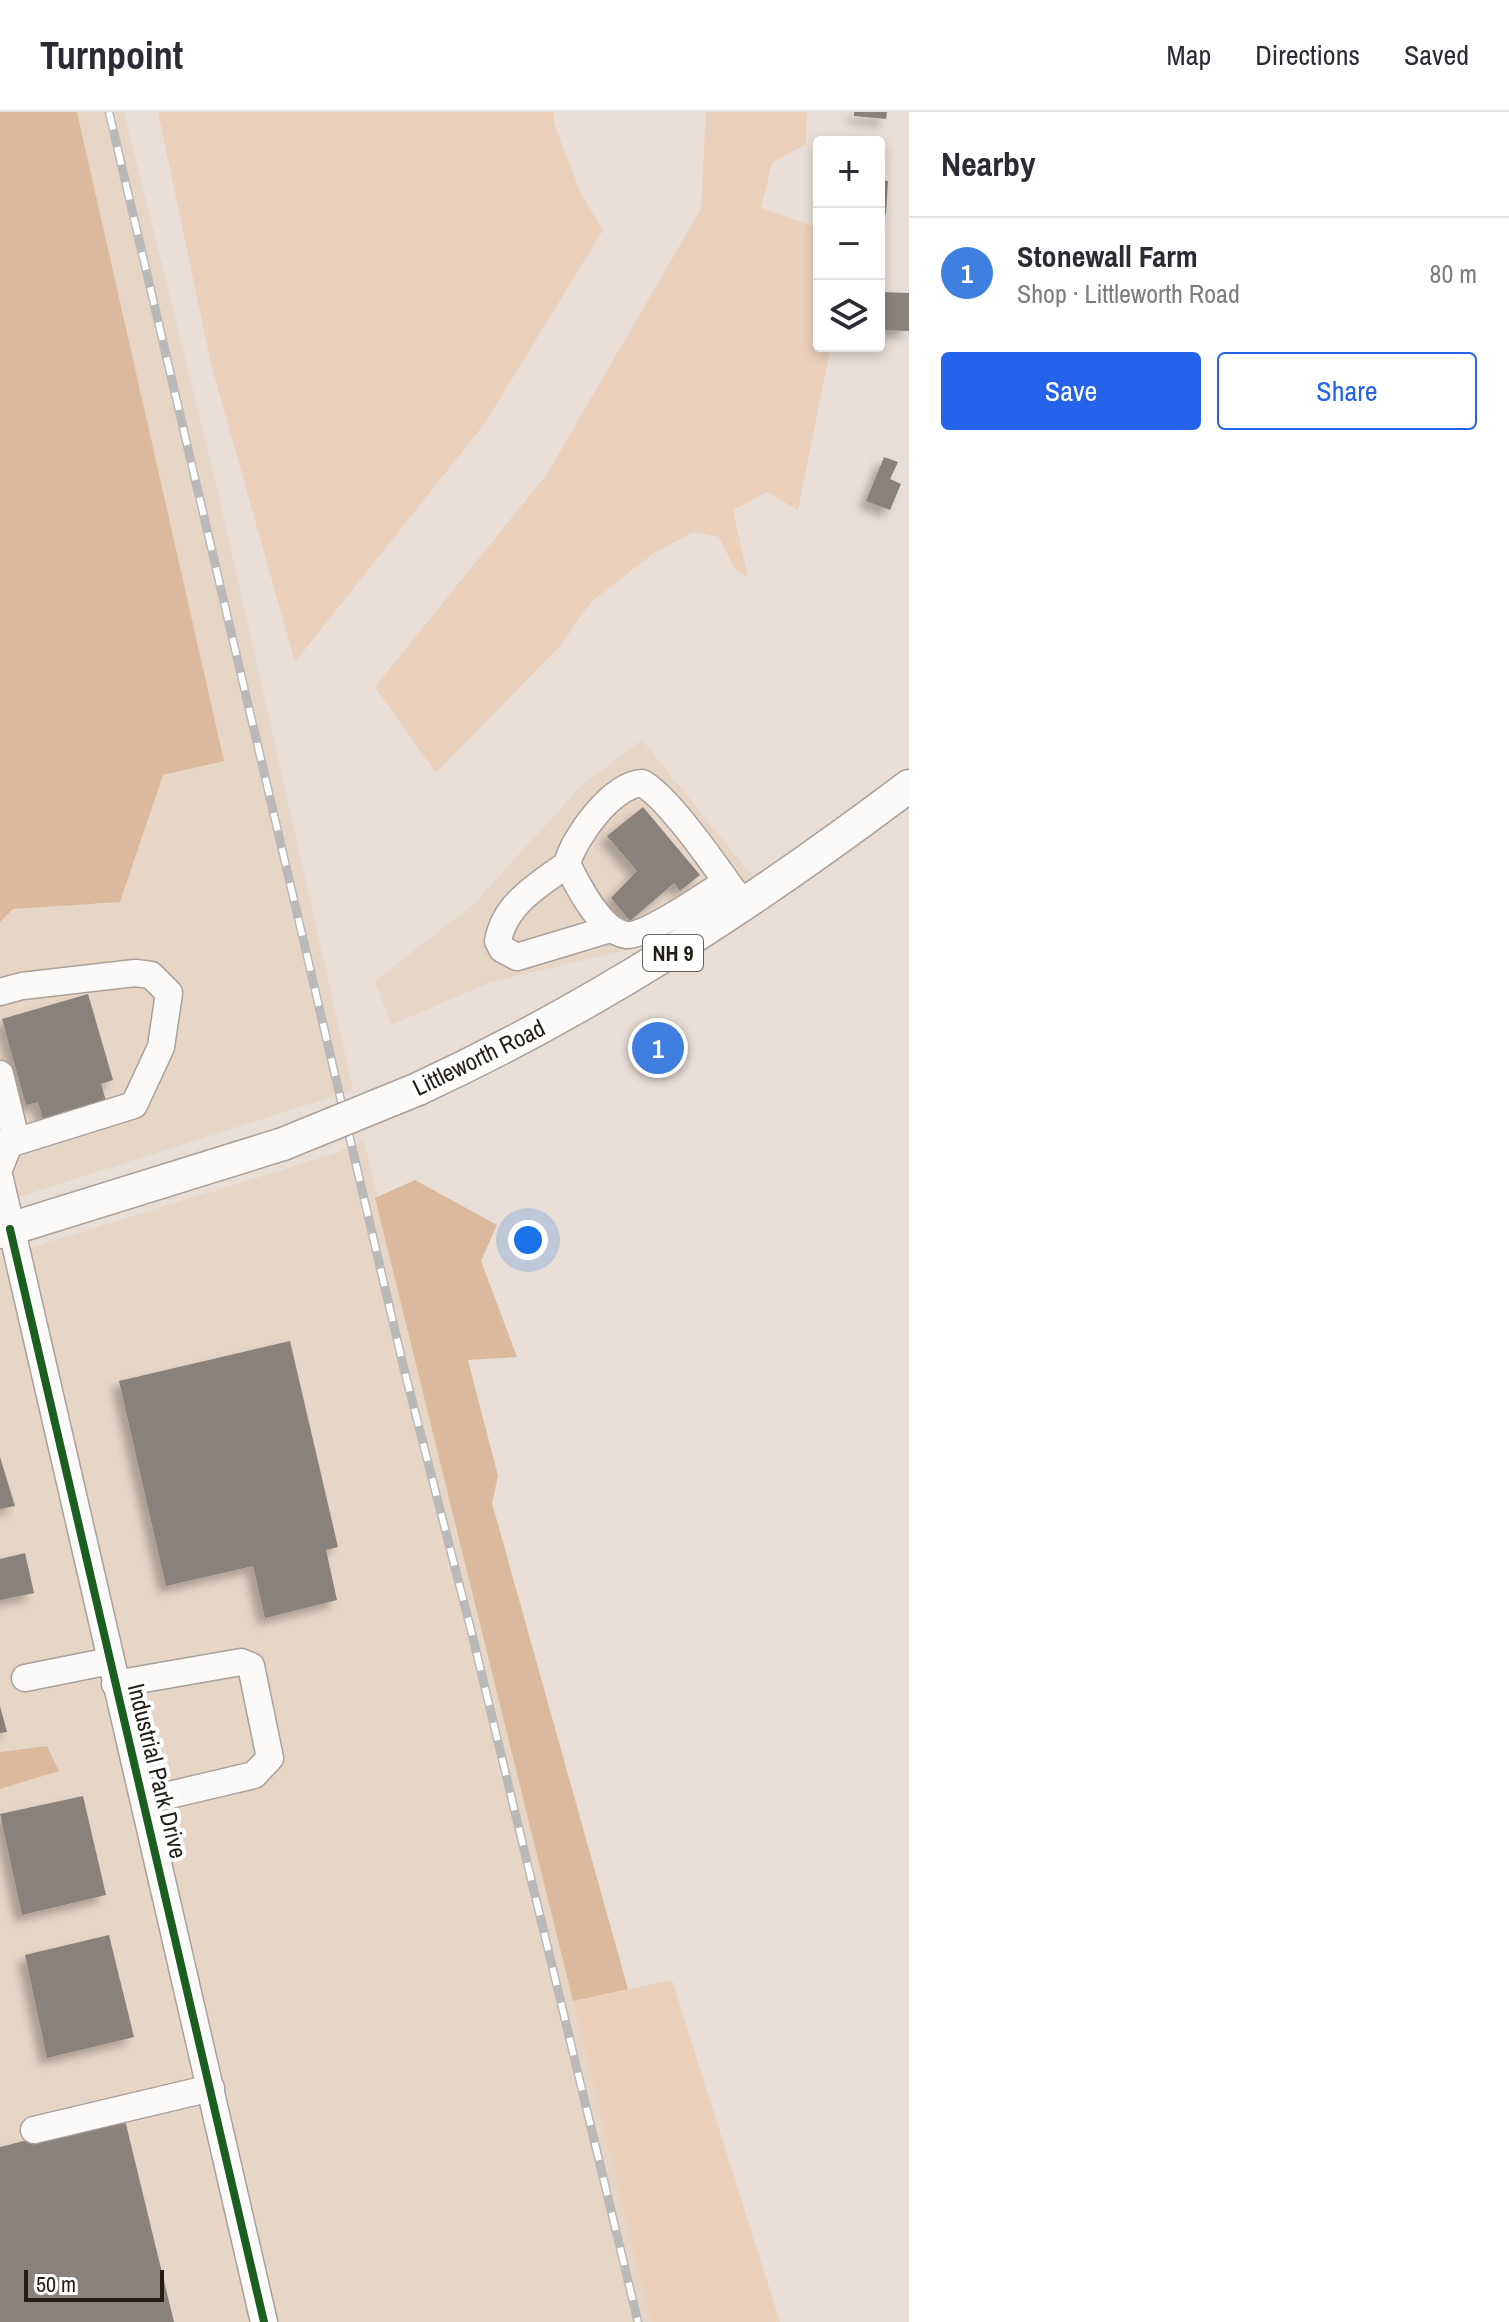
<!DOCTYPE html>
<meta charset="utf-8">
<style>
body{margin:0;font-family:"Archivo Narrow",sans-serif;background:#f2f2f3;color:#2b2b33}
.controls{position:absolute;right:24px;top:24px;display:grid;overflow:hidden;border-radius:8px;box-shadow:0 4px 12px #0003}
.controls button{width:72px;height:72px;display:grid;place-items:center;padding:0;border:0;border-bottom:2px solid #e1e1e2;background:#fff;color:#2b2b33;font:40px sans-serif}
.scale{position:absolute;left:24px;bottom:20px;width:140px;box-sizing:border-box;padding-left:8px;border:4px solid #231d17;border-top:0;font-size:22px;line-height:28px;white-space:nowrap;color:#231d17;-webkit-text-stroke:6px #fff;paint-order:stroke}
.you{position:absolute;left:528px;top:1128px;width:28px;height:28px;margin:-20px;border:6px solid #fff;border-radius:50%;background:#1a73e8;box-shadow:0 0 0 12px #1a73e833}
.badge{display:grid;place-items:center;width:52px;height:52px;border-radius:50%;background:#2563eb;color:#fff;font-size:26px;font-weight:700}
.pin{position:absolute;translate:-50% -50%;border:4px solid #fff;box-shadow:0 2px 8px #0006}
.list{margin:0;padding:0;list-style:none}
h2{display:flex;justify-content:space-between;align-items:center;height:104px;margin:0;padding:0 32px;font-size:34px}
h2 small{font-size:26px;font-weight:400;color:#7c7c81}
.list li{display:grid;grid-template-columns:52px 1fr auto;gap:24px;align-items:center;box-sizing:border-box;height:112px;padding:0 32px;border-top:2px solid #e1e1e2}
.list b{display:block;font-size:30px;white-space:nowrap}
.list p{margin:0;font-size:26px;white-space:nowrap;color:#7c7c81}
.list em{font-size:26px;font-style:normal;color:#7c7c81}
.actions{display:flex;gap:16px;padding:24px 32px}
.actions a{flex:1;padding:18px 0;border:2px solid #2563eb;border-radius:8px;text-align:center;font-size:28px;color:#2563eb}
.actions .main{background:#2563eb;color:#fff}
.icon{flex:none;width:44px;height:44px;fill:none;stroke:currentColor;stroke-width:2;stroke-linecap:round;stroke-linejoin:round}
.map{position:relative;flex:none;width:909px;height:2210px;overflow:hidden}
header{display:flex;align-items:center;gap:48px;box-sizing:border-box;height:112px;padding:0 40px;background:#fff;border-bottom:2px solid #e1e1e2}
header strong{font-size:38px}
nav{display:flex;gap:44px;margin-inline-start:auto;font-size:28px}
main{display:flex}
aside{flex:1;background:#fff}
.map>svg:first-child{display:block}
.built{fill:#e7d5c6}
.green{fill:#ebd0bb}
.forest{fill:#dab99d}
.building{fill:#89827c;filter:url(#shadow)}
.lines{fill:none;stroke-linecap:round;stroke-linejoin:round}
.minor-casing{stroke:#a8a09a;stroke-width:29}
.major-casing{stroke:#a8a09a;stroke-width:35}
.minor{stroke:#fcfaf9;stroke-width:26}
.major{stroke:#fcfaf9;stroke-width:32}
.rail-casing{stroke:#bbb9b7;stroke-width:9}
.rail{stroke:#fff;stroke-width:6;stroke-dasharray:18;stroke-linecap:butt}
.major-bridge-casing{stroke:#a8a09a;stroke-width:35;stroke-linecap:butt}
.major-bridge{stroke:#fcfaf9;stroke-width:32}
.cycleway-casing{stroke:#fff;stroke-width:13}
.cycleway{stroke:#1b5e20;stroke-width:8}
.labels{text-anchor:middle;stroke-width:8;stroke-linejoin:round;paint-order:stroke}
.shield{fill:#fff;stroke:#65615d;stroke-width:2}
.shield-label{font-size:22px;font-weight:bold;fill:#231d17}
.street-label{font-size:24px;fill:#231d17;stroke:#fff}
</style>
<header>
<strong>Turnpoint</strong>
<nav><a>Map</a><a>Directions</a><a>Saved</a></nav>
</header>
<main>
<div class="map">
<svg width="909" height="2210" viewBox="0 0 909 2210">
<defs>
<filter id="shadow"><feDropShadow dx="-7" dy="7" stdDeviation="4" flood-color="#0004"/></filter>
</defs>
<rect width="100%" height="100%" fill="#e8ded6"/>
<!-- built -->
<path class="built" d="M77,0H124L215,367L353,978L0,1091V810L13,797L120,790L163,663L224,649Z
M642,628L753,765L630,837L491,870L391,913L375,869L474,792L581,674Z
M364,1029L651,2210H0V1677L59,1658L47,1634L0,1640V1145L336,1041Z"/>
<!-- green -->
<path class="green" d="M158,0H553L554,12L581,82L603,118L485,311L295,550L211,252Z
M706,0H807L806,32L772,51L761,96L819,116V234H831L798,398L767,380L733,398L748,466L735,457L719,425L693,420L654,441L591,490L561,533L436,661L375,575L547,362L701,97Z
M672,1868L780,2210H651L573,1889Z"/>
<!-- forest -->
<path class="forest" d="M0,0H77L224,649L163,663L120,790L13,797L0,810Z
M415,1068L497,1113L481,1149L517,1245L468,1248L498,1364L492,1391L628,1877L573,1889L375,1086Z
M47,1634L59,1659L0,1677V1640Z"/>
<!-- building -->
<path class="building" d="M854,0H887L886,7L854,4Z
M879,69H888L886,102L879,101Z
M879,180L909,181V219L879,218Z
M884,345L898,350L890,367L901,372L890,398L866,389Z
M643,695L700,763L680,779L674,771L630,809L611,786L637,759L607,724Z
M88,882L113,968L101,972L106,989L43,1007L38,990L26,993L2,907Z
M290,1229L338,1435L326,1438L337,1488L265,1506L253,1454L166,1474L119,1269Z
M0,1345L15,1394L0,1397Z
M25,1441L34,1481L0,1488V1447Z
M0,1594L7,1620L0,1621Z
M83,1684L106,1783L22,1803L0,1702Z
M109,1823L134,1925L47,1946L25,1843Z
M124,2004L174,2210H0V2035Z"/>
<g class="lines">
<!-- minor casing -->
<g class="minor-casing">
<path id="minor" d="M567,752C538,774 505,791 498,829L502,837L517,845L610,817
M726,770C707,782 646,825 626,823C600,819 578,774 567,752C574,725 612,673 642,671C671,687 723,765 744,794
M0,880L22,874L135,861L151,863L169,881L161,935L134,993L12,1031
M0,962L14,1019L0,1055
M0,1067L264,2210
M25,1566L110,1549
M115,1572L241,1550L251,1554L270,1646L254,1663L144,1689
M34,2018L211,1976"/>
</g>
<!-- major casing -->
<g class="major-casing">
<path id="major" d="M418,977C595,895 754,791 909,674
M0,1120L283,1032"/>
</g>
<!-- minor -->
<use href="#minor" class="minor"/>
<!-- major -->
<use href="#major" class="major"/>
<!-- rail casing -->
<g class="rail-casing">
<path id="rail" d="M109,0L404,1257L472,1522L638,2210"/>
</g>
<!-- rail -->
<use href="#rail" class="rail"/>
<!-- major-bridge casing -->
<g class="major-bridge-casing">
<path id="major-bridge" d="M283,1032L418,977"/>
</g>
<!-- major-bridge -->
<use href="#major-bridge" class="major-bridge"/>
<!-- cycleway casing -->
<g class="cycleway-casing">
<path id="cycleway" d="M10,1117L264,2210"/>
</g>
<!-- cycleway -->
<use href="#cycleway" class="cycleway"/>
</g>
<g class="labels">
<!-- shield labels -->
<rect class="shield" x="643" y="823" width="60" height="36" rx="6"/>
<g class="shield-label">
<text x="673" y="849">NH 9</text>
</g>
<!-- street labels -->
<g class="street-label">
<text transform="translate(479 946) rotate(-26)" y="8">Littleworth Road</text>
<text transform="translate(157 1659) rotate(76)" y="8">Industrial Park Drive</text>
</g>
</g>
</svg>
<div class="controls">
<button>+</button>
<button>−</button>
<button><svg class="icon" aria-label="layers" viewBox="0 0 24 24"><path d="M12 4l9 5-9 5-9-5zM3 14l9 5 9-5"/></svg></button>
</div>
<div class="scale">50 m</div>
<div class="you"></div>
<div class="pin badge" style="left:658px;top:936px;background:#3f7fe0">1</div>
</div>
<aside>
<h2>Nearby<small></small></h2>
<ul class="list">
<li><span class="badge" style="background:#3f7fe0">1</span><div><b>Stonewall Farm</b><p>Shop · Littleworth Road</p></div><em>80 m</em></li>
</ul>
<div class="actions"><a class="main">Save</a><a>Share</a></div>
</aside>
</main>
